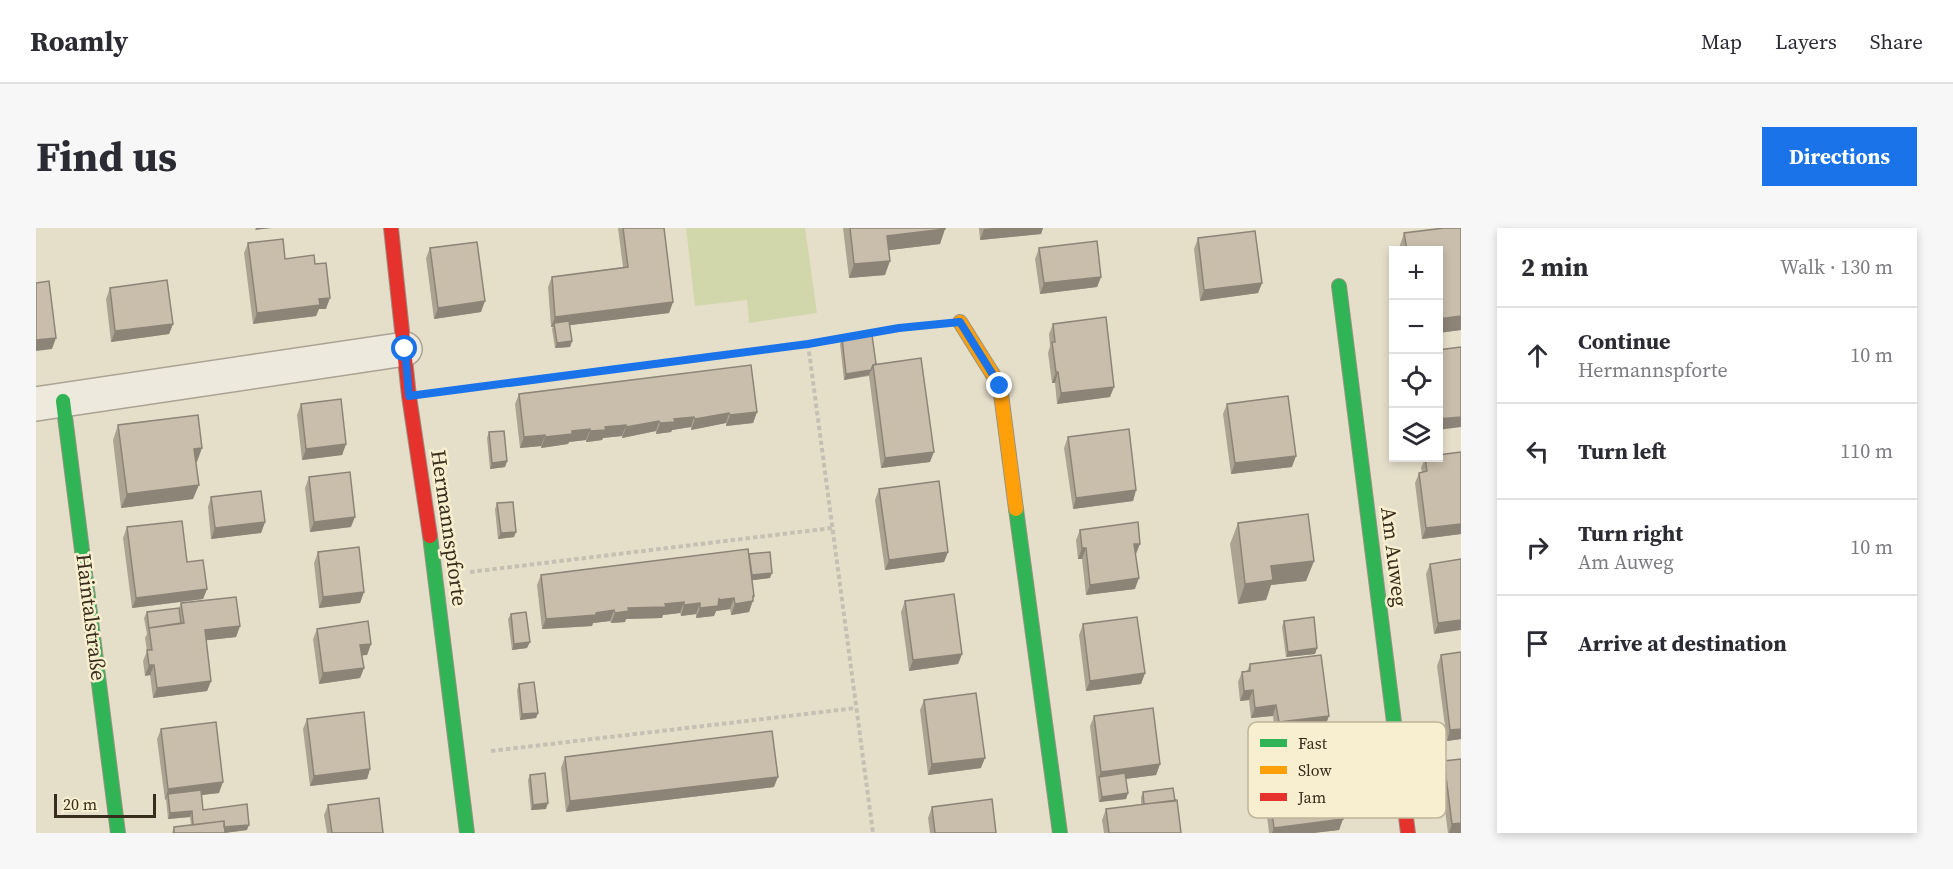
<!DOCTYPE html>
<meta charset="utf-8">
<style>
body{margin:0;font-family:"Source Serif 4",serif;background:#f7f7f7;color:#2b2b33}
.controls{position:absolute;right:18px;top:18px;display:grid;overflow:hidden;border-radius:0px;box-shadow:0 3px 9px #0003}
.controls button{width:54px;height:54px;display:grid;place-items:center;padding:0;border:0;border-bottom:2px solid #e1e1e2;background:#fff;color:#2b2b33;font:30px sans-serif}
.scale{position:absolute;left:18px;bottom:15px;width:102px;box-sizing:border-box;padding-left:6px;border:3px solid #382c1c;border-top:0;font-size:16px;line-height:21px;white-space:nowrap;color:#382c1c;-webkit-text-stroke:4px #f7efcf;paint-order:stroke}
.stop{position:absolute;width:18px;height:18px;margin:-14px;border:4px solid #1a73e8;border-radius:50%;background:#fff}
.stop.end{background:#1a73e8;border-color:#fff;box-shadow:0 2px 6px #0008}
.list{margin:0;padding:0;list-style:none}
h2{display:flex;justify-content:space-between;align-items:center;height:78px;margin:0;padding:0 24px;font-size:26px}
h2 small{font-size:20px;font-weight:400;color:#7c7c81}
.list li{display:grid;grid-template-columns:39px 1fr auto;gap:18px;align-items:center;box-sizing:border-box;height:96px;padding:0 24px;border-top:2px solid #e1e1e2}
.list b{display:block;font-size:22px;white-space:nowrap}
.list p{margin:0;font-size:20px;white-space:nowrap;color:#7c7c81}
.list em{font-size:20px;font-style:normal;color:#7c7c81}
.icon{flex:none;width:33px;height:33px;fill:none;stroke:currentColor;stroke-width:2;stroke-linecap:round;stroke-linejoin:round}
.map{position:relative;flex:none;width:1425px;height:605px;overflow:hidden;border-radius:0px}
header{display:flex;align-items:center;gap:36px;box-sizing:border-box;height:84px;padding:0 30px;background:#fff;border-bottom:2px solid #e1e1e2}
header strong{font-size:28px}
nav{display:flex;gap:33px;margin-inline-start:auto;font-size:21px}
.intro{display:flex;align-items:center;justify-content:space-between;box-sizing:border-box;height:144px;padding:0 36px}
h1{margin:0;font-size:42px}
.button{padding:15px 27px;border-radius:0px;background:#1a73e8;color:#fff;font-size:21px;font-weight:700}
main{display:flex;gap:36px;padding:0 36px}
aside{flex:1;background:#fff;border-radius:0px;box-shadow:0 3px 9px #0003}
.map>svg:first-child{display:block}
.green{fill:#d2d6ab}
.lines{fill:none;stroke-linecap:round;stroke-linejoin:round}
.street-casing{stroke:#aaa394;stroke-width:36}
.fast-casing{stroke:#999384;stroke-width:16}
.slow-casing{stroke:#999384;stroke-width:16}
.jam-casing{stroke:#999384;stroke-width:16}
.path{stroke:#c5c0b3;stroke-width:4;stroke-dasharray:4.5 3;stroke-linecap:butt}
.street{stroke:#ede9dc;stroke-width:33}
.fast{stroke:#30b455;stroke-width:14}
.slow{stroke:#ff9f0a;stroke-width:14}
.jam{stroke:#e5322d;stroke-width:14}
.wall{fill:#ada393}
.shaded-wall{fill:#8d8478}
.building{fill:#c9bdab;stroke:#8d8478;stroke-width:1.5}
.route{stroke:#1a73e8;stroke-width:8}
.labels{text-anchor:middle;stroke-width:5;stroke-linejoin:round;paint-order:stroke}
.street-label{font-size:21px;fill:#382c1c;stroke:#f7efcf}
.key{fill:#f7efcf;stroke:#beb499;stroke-width:1.5}
.key-label{font-size:16px;fill:#382c1c}
</style>
<header>
<strong>Roamly</strong>
<nav><a>Map</a><a>Layers</a><a>Share</a></nav>
</header>
<div class="intro"><h1>Find us</h1><a class="button">Directions</a></div>
<main>
<div class="map">
<svg width="1425" height="605" viewBox="0 0 1425 605">
<rect width="100%" height="100%" fill="#e5dfca"/>
<!-- green -->
<path class="green" d="M650,0H769L781,85L713,95L711,72L659,78Z"/>
<g class="lines">
<!-- street casing -->
<g class="street-casing">
<path id="street" d="M0,176L369,121"/>
</g>
<!-- fast casing -->
<g class="fast-casing">
<path id="fast" d="M1303,58L1360,510
M27,173L82,605
M980,281L1024,605
M394,308L431,605"/>
</g>
<!-- slow casing -->
<g class="slow-casing">
<path id="slow" d="M924,94L964,158L980,281"/>
</g>
<!-- jam casing -->
<g class="jam-casing">
<path id="jam" d="M355,0L373,168L394,308
M1360,510L1372,605"/>
</g>
<!-- path -->
<path class="path" d="M772,116L837,605
M407,164L772,116L863,100L893,97
M434,344L796,300
M455,523L820,480"/>
<!-- street -->
<use href="#street" class="street"/>
<!-- fast -->
<use href="#fast" class="fast"/>
<!-- slow -->
<use href="#slow" class="slow"/>
<!-- jam -->
<use href="#jam" class="jam"/>
</g>
<!-- wall -->
<path class="wall" d="M582,0H628L637,74L633,85L534,97L536,113L534,119L519,120L516,101L517,99H515L512,59L516,49L587,39Z
M807,0H909L904,16L853,22L849,47L813,50Z
M943,0H1007L1005,6L944,12Z
M1408,0H1425V102L1402,105V22H1363V20L1368,5Z
M1162,10L1226,55L1222,65L1164,73L1158,21Z
M212,15L249,31L279,36L290,81H283L280,88L217,96L208,25Z
M394,20L445,84L398,91L390,30Z
M1003,20L1065,49L1061,59L1004,66L999,31Z
M74,60L137,96L133,106L75,114L70,71Z
M1017,96L1074,169L1021,176L1019,155H1016L1012,125L1014,118L1013,106Z
M806,110L840,136L894,234L845,240L833,148L808,152L804,116Z
M483,166L721,184L717,195L690,198V195L655,202V199L636,202L635,204L620,206V203L586,210V208L567,210L566,212L553,214H550V212L533,214L532,216L505,220V218L484,220L479,176Z
M265,176L310,216L306,227L266,232L261,187Z
M1191,176L1256,239L1195,246L1187,186Z
M82,197L161,234H160L157,271L85,280L77,212Z
M453,204L471,233L469,239L454,241L451,210Z
M1032,209L1100,262L1097,273L1037,281L1028,220Z
M1425,224V306L1386,311L1379,255L1383,245L1386,244L1385,240L1389,230Z
M273,249L315,299L274,304L269,260Z
M843,261L912,324L908,334L849,342L839,272Z
M175,269L229,294L225,305L175,311L172,279Z
M461,275L478,309L462,311L459,281Z
M1202,295L1278,333L1270,353L1235,357L1230,372L1202,376L1194,316Z
M91,299L151,334L171,361L167,371L96,380L87,310Z
M1044,302L1100,326H1099V361L1050,367L1046,331H1042L1040,312Z
M282,324L328,364L324,375L283,380L278,335Z
M713,326L734,350L716,352L717,373L713,384L695,387L694,381L680,383L678,388L660,390V386L645,388L644,385L627,387L626,390L590,391L589,394L575,395L574,393L557,395L556,398L506,401L501,357L505,347Z
M1425,331L1398,406L1390,346L1394,336Z
M869,373L926,426L922,436L873,443L865,384Z
M145,375L204,398L200,409L170,412L175,453L171,463L117,470L114,447L109,448L107,433L111,423L109,410L111,406L108,390L111,384L143,380Z
M475,386L491,420L476,422L472,391Z
M1248,393L1281,420L1279,426L1250,429L1246,399Z
M1047,396L1109,445L1105,456L1050,463L1043,407Z
M281,401L335,416L331,427H326L328,440L324,450L283,456L277,411Z
M1405,427L1425,511L1411,513L1401,438Z
M1214,436L1289,499L1239,505L1237,488L1215,490L1213,472L1204,473L1202,454L1206,444L1211,443Z
M483,456L502,485L500,490L484,492L481,462Z
M888,472L945,540L892,547L884,482Z
M1058,488L1124,536L1120,547L1090,551L1092,565L1090,571L1063,574L1054,498Z
M271,491L334,541L331,551L274,558L267,501Z
M125,501L183,565L165,567L167,582L211,602L189,605H136L138,599L155,597L154,589L132,591L130,571L129,572L121,511Z
M1262,516L1296,536L1304,572L1307,591L1303,602L1277,605H1233L1227,555L1231,545L1244,543L1245,540H1262L1260,522Z
M529,529L738,559L530,584L525,540Z
M1408,533L1425,605H1412L1404,544Z
M494,547L510,581L495,582L492,552Z
M1107,564L1145,605H1068L1066,592L1070,581L1105,577V569Z
M292,577L347,605H291L288,587Z
M896,579L960,605H894L892,590Z"/>
<!-- shaded-wall -->
<path class="shaded-wall" d="M220,0H236L219,2Z
M958,0H1007L1005,6L944,12L948,1Z
M909,1L904,16L846,23L851,8Z
M854,33L849,47L813,50L818,36Z
M1065,49L1061,59L1004,66L1008,55Z
M1226,55L1222,65L1164,73L1168,62Z
M294,70L290,81H283L280,88L217,96L221,85L283,71Z
M449,73L445,84L398,91L402,80Z
M637,74L633,85L519,99L518,95L517,99H515L519,89Z
M1425,88V102L1402,105V91Z
M137,96L133,106L75,114L79,103Z
M20,110L16,121L0,123V112Z
M536,113L534,119L519,120L521,115Z
M835,142L833,147L808,152L810,146Z
M1020,144H1022L1019,155H1016Z
M1078,159L1074,169L1021,176L1025,165Z
M721,184L717,195L690,198L694,187Z
M693,185L690,195L655,202L659,191Z
M658,189L655,199L636,202L635,204L620,206L624,195L638,191Z
M1425,189V199L1402,202V191Z
M623,193L620,203L586,210L590,199Z
M590,197L586,208L567,210L566,212L550,214L554,203L569,199Z
M554,201L550,212L533,214L532,216L505,220L509,209L536,203Z
M509,207L505,218L484,220L488,209Z
M310,216L306,227L266,232L270,221Z
M166,220L161,234L153,235L158,221Z
M898,224L894,234L845,240L849,230Z
M1260,228L1256,239L1195,246L1199,235Z
M471,233L469,239L454,241L456,235Z
M163,257L157,271L85,280L91,266Z
M1100,262L1097,273L1037,281L1040,270Z
M319,289L315,299L274,304L278,294Z
M229,294L225,305L175,311L179,300Z
M1425,296V306L1386,311L1390,300Z
M480,304L478,309L462,311L465,305Z
M1098,316H1104L1100,326L1094,327Z
M1046,320H1050L1046,331H1042Z
M912,324L908,334L849,342L853,332Z
M1278,333L1270,353L1235,357L1230,372L1202,376L1209,356L1235,338Z
M736,345L734,350L711,353L714,347Z
M1103,350L1099,361L1050,367L1054,357Z
M171,361L167,371L96,380L100,370Z
M328,364L324,375L283,380L287,369Z
M718,368L713,384L695,387L699,376Z
M698,370L694,381L680,383L678,388L660,390L664,380L683,372Z
M648,374L644,385L627,387L626,390L590,391L589,394L575,395L579,385L592,380Z
M664,375L660,386L645,388L648,377Z
M578,382L574,393L557,395L556,398L506,401L510,391Z
M1425,392V402L1398,406L1402,395Z
M204,398L200,409L165,413L169,402Z
M494,414L491,420L476,422L478,416Z
M335,416L331,427L320,428L324,417Z
M1281,420L1279,426L1250,429L1252,424Z
M926,426L922,436L873,443L877,432Z
M113,437H118L114,447L109,448Z
M328,440L324,450L283,456L287,445Z
M1109,445L1105,456L1050,463L1054,453Z
M175,453L171,463L117,470L121,460Z
M1217,462L1213,472L1204,473L1208,463Z
M1240,477L1237,488L1215,490L1219,480Z
M502,485L500,490L484,492L486,486Z
M1293,488L1289,499L1239,505L1243,494Z
M1425,501V511L1411,513L1414,502Z
M949,530L945,540L892,547L896,536Z
M1124,536L1120,547L1064,554L1063,549L1065,544Z
M334,541L331,551L274,558L278,548Z
M742,549L738,559L530,584L534,573Z
M187,554L183,565L133,571L132,566L130,571L129,572L132,561Z
M1092,565L1090,571L1063,574L1066,569Z
M512,575L510,581L495,582L497,577Z
M156,583L154,589L132,591L134,585Z
M1307,591L1303,602L1277,605H1236L1238,600Z
M1425,595V605H1413L1416,596Z
M213,597L211,602L188,605L186,600Z"/>
<!-- building -->
<path class="building" d="M587,0H628L637,74L519,89L516,49L592,39Z
M814,0H909V1L851,8L854,33L818,36Z
M1408,0H1425V88L1402,91V22H1371L1368,5Z
M1219,3L1226,55L1168,62L1162,10Z
M247,11L249,31L278,27L279,36L290,35L294,70L283,71L284,77L221,85L212,15Z
M1061,13L1065,49L1008,55L1003,20Z
M441,14L449,73L402,80L394,20Z
M131,52L137,96L79,103L74,60Z
M13,53L20,110L0,112V55Z
M1070,89L1078,159L1025,165L1022,144H1020L1016,114H1019L1017,96Z
M533,93L536,113L521,115L518,95Z
M836,107L840,136L837,137L835,142L810,146L806,110Z
M1425,119V189L1402,191V122Z
M885,130L898,224L849,230L837,137Z
M715,137L721,184L694,187L693,185L659,191L658,189L638,191L639,194L624,195L623,193L590,199V197L569,199L570,202L554,203V201L536,203V206L509,209V207L488,209L483,166Z
M1252,168L1260,228L1199,235L1191,176Z
M305,171L310,216L270,221L265,176Z
M162,187L166,220L158,221L163,257L91,266L82,197Z
M1093,201L1100,262L1040,270L1032,209Z
M468,203L471,233L456,235L453,204Z
M1425,224V296L1390,300L1383,245L1391,243L1389,230H1402V227Z
M314,244L319,289L278,294L273,249Z
M903,253L912,324L853,332L843,261Z
M225,263L229,294L179,300L175,269Z
M477,274L480,304L465,305L461,275Z
M1272,286L1278,333L1235,338L1237,352L1209,356L1202,295Z
M146,293L151,334L167,332L171,361L100,370L91,299Z
M1102,294L1104,316H1098L1103,350L1054,357L1050,320H1046L1044,302Z
M323,319L328,364L287,369L282,324Z
M712,321L718,368H717V373L699,376L698,370L683,372V370L682,378L664,380V375L648,377V374L629,376L630,379L592,380L593,383L579,385L578,382L560,385V387L510,391L505,347Z
M734,324L736,345L716,347L713,326Z
M1425,331V392L1402,395L1394,336Z
M918,366L926,426L877,432L869,373Z
M200,369L204,398L169,402L175,453L121,460L118,437H113L111,422H116L113,400L148,395L145,375Z
M143,380L145,395L113,400V401L111,384Z
M490,384L494,414L478,416L475,386Z
M1101,389L1109,445L1054,453L1047,396Z
M1278,389L1281,420L1252,424L1248,393Z
M332,393L335,416L324,417L328,440L287,445L281,401Z
M1425,424V501L1414,502L1405,427Z
M1285,427L1293,488L1243,494L1240,477L1219,480L1217,462L1208,463L1206,444L1214,443V436Z
M498,454L502,485L486,486L483,456Z
M940,465L949,530L896,536L888,472Z
M1117,480L1124,536L1065,544L1058,488Z
M328,484L334,541L278,548L271,491Z
M180,494L187,554L132,561L125,501Z
M736,503L742,549L534,573L529,529Z
M1425,531V595L1416,596L1408,533Z
M1303,535L1307,565L1303,566L1307,591L1238,600L1231,545L1246,543L1245,540L1261,538L1262,540Z
M509,545L512,575L497,577L494,547Z
M1089,545L1092,565L1066,569L1063,549Z
M1137,560L1139,573L1108,576L1107,564Z
M165,562L167,582L211,576L213,597L188,599V593L157,597L156,583L134,585L132,566Z
M343,570L347,605H296L292,577Z
M956,571L960,605H899L896,579Z
M1141,572L1145,605H1073L1070,581Z
M188,593L189,605H138V599Z"/>
<g class="lines">
<!-- route -->
<path class="route" d="M369,121L373,168L772,116L863,100L924,94L964,158"/>
</g>
<g class="labels">
<!-- street labels -->
<g class="street-label">
<text transform="translate(413 300) rotate(82)" y="7">Hermannspforte</text>
<text transform="translate(1358 329) rotate(83)" y="7">Am Auweg</text>
<text transform="translate(55 389) rotate(83)" y="7">Haintalstraße</text>
</g>
</g>
<!-- legend -->
<rect x="1212" y="494" width="198" height="96" rx="9" class="key"/>
<rect x="1224" y="511" width="27" height="8" fill="#30b455"/>
<rect x="1224" y="538" width="27" height="8" fill="#ff9f0a"/>
<rect x="1224" y="565" width="27" height="8" fill="#e5322d"/>
<g class="key-label">
<text x="1262" y="521">Fast</text>
<text x="1262" y="548">Slow</text>
<text x="1262" y="575">Jam</text>
</g>
</svg>
<div class="controls">
<button>+</button>
<button>−</button>
<button><svg class="icon" aria-label="locate" viewBox="0 0 24 24"><circle cx="12" cy="12" r="6"/><path d="M12 2v4M12 18v4M2 12h4M18 12h4"/></svg></button>
<button><svg class="icon" aria-label="layers" viewBox="0 0 24 24"><path d="M12 4l9 5-9 5-9-5zM3 14l9 5 9-5"/></svg></button>
</div>
<div class="scale">20 m</div>
<div class="stop" style="left:369px;top:121px"></div>
<div class="stop end" style="left:964px;top:158px"></div>
</div>
<aside>
<h2>2 min<small>Walk · 130 m</small></h2>
<ul class="list">
<li><svg class="icon" aria-label="ahead" viewBox="0 0 24 24"><path d="M12 20V5M6 11l6-6 6 6"/></svg><div><b>Continue</b><p>Hermannspforte</p></div><em>10 m</em></li>
<li><svg class="icon" aria-label="left" viewBox="0 0 24 24"><path d="M17 20v-9H6M10 6l-5 5 5 5"/></svg><div><b>Turn left</b></div><em>110 m</em></li>
<li><svg class="icon" aria-label="right" viewBox="0 0 24 24"><path d="M7 20v-9h11M14 6l5 5-5 5"/></svg><div><b>Turn right</b><p>Am Auweg</p></div><em>10 m</em></li>
<li><svg class="icon" aria-label="arrive" viewBox="0 0 24 24"><path d="M6 21V4h12l-3 4 3 4H6"/></svg><div><b>Arrive at destination</b></div></li>
</ul>
</aside>
</main>
